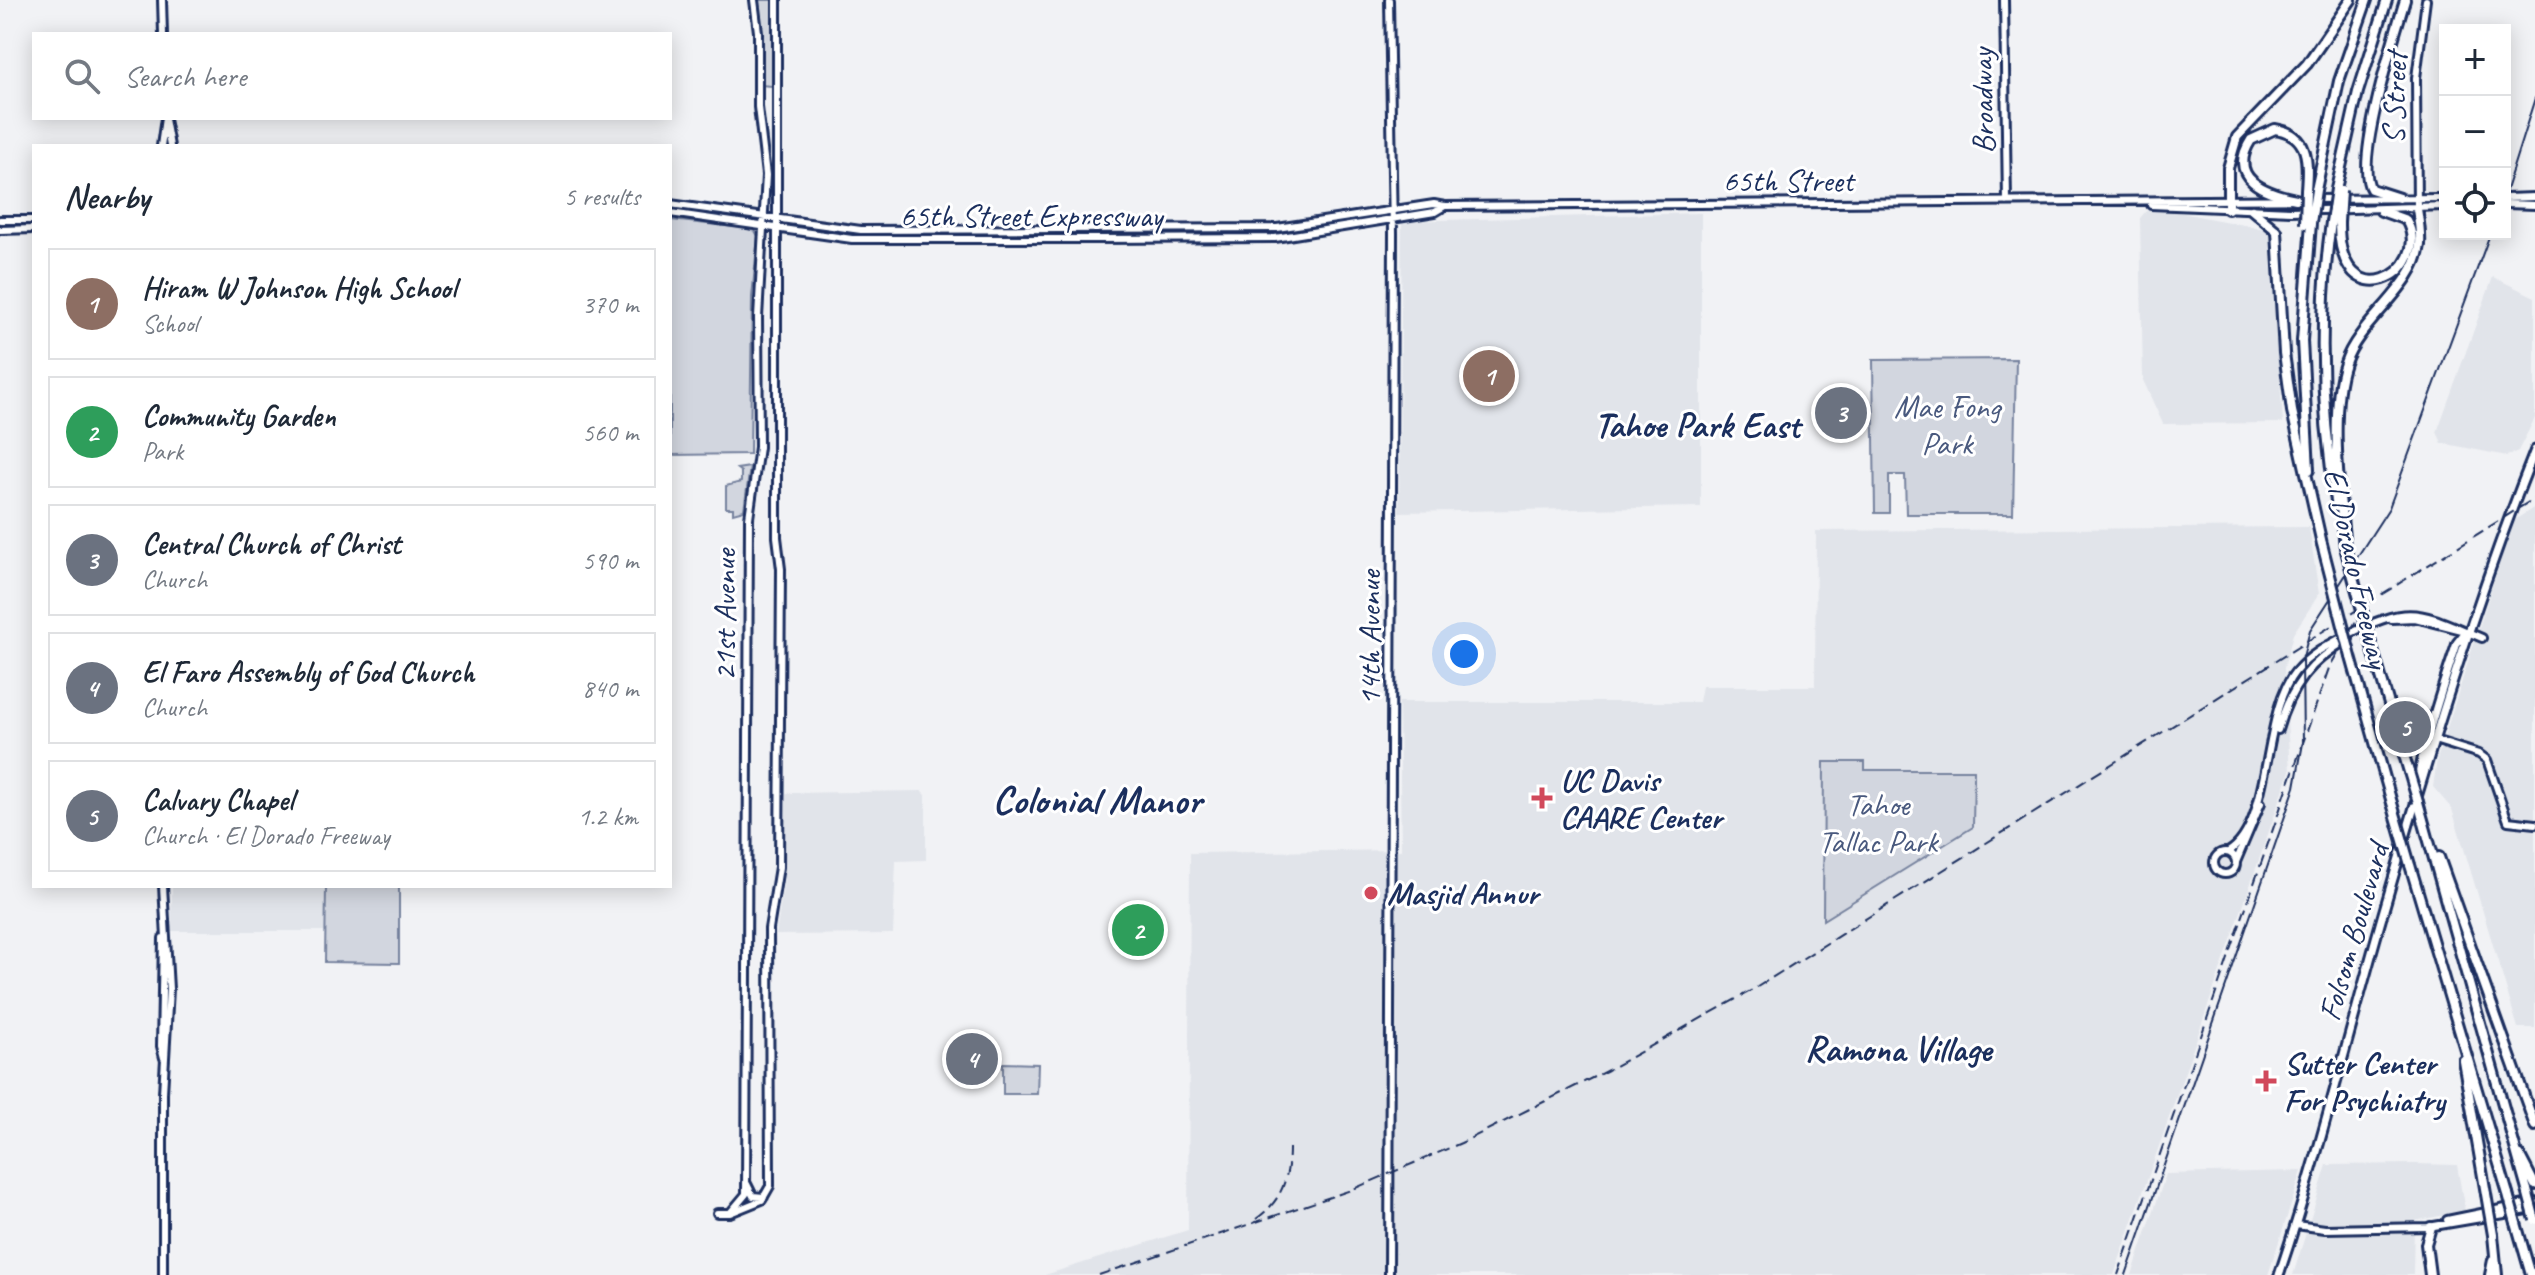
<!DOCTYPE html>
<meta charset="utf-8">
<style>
body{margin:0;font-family:Caveat,sans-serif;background:#f6f6f7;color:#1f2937}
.controls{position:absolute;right:24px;top:24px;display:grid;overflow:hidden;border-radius:0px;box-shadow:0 4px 20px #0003}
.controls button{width:72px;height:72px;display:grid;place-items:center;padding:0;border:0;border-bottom:2px solid #e0e1e3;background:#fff;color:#1f2937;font:40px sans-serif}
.you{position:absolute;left:1464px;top:654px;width:28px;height:28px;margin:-20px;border:6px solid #fff;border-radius:50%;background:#1a73e8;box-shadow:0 0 0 12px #1a73e833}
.badge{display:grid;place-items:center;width:52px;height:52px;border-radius:50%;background:#d1495b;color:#fff;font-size:26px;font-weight:700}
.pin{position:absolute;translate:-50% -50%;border:4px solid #fff;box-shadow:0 2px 8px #0006}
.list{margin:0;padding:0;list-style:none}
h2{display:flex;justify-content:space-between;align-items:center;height:104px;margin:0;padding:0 32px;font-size:34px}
h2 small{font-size:26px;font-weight:400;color:#747a83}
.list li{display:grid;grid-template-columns:52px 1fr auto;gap:24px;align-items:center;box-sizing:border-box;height:112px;margin:0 16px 16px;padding:0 16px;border:2px solid #e0e1e3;border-radius:0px}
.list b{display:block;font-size:30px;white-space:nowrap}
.list p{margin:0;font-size:26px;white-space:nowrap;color:#747a83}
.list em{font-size:26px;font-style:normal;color:#747a83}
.icon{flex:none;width:44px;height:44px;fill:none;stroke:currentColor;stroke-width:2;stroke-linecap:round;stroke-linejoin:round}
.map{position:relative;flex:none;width:2535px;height:1275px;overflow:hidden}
.search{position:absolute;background:#fff;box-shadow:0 4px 20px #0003;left:32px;top:32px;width:640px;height:88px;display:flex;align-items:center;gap:20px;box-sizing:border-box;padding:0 28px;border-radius:0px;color:#747a83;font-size:30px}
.panel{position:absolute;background:#fff;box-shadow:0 4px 20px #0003;left:32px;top:144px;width:640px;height:744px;border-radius:0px}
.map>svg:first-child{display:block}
.built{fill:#e1e4ea}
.green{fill:#d2d6df;stroke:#76829e;stroke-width:2}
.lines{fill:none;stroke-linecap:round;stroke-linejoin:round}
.secondary-casing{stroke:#1b2f5e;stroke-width:12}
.primary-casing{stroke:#1b2f5e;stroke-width:13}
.highway-casing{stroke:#1b2f5e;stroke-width:14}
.secondary{stroke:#fff;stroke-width:6}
.primary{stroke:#fff;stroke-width:7}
.highway{stroke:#fff;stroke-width:8}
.tram{stroke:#1b2f5e;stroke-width:2}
.rail{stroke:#1b2f5e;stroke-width:2;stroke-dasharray:12 6;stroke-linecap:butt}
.highway-bridge-casing{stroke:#1b2f5e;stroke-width:14;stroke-linecap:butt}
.highway-bridge{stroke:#fff;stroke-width:8}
.poi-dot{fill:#d1495b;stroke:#fff;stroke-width:3}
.labels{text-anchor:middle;stroke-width:6;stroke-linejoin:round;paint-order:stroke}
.street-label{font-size:32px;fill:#1b2f5e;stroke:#fff}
.park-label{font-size:32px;fill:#49597e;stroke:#fff}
.poi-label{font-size:32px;font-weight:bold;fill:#1b2f5e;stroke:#fff;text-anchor:start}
.quarter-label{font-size:36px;font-weight:bold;fill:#1b2f5e;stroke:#fff}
.district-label{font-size:40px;font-weight:bold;fill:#1b2f5e;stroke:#fff}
</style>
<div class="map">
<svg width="2535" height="1275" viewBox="0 0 2535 1275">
<rect width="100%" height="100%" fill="#f1f2f5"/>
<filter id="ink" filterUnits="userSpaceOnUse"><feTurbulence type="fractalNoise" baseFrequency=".0125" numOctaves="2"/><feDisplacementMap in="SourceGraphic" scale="16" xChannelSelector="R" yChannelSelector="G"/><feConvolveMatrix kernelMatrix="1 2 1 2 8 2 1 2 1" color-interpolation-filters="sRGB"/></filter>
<g filter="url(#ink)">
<!-- built -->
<path class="built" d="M2146,211L2177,212L2270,230L2283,423L2163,424L2143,380L2140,218Z
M1701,213V507L1399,512L1402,221Z
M2493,277L2535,297V418L2518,451L2507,456L2442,443L2437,432Z
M2535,507V1028H2518L2452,809L2433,787L2437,759L2513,521Z
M2309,527L2319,594L2293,634L2284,668L2290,771L2114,1275H1045L1188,1230L1190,853L1401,850L1399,702H1699L1702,686H1815L1816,531Z
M922,791L926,795V860L896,861L893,934L776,935L785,873L786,793Z
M172,886H326V931H171Z
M2415,1164L2457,1165L2465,1211L2414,1221L2413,1275H2293L2327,1165Z
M2302,1171L2268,1275H2132L2166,1174Z"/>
<!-- green -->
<path class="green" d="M756,0H772V86L760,85Z
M670,220L745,228L755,231L758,236L752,297L750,454L670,455Z
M2016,359L2013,514H1906L1905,475H1889V513H1875L1873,360Z
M750,467L744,510L733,513V508H726V486L741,482V472L737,469Z
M1824,762H1865V770H1974L1973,827L1823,920Z
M326,886H399V963L325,962Z
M1003,1063L1038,1064L1037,1094H1003Z"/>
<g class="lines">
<!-- secondary casing -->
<g class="secondary-casing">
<path id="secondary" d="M162,0L163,34
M2004,0L2007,202
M165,119L170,146
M161,146L165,118
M2505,198L2535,197
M670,204L861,230L1277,228L1434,204L1445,206L2445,198
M2505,204L2535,205
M2151,205L2291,211L2445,206
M2417,209L2416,78L2426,0
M670,213L852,239H1101L1275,238L1435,212L1445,206
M0,220H34
M0,230L34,229
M2392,619L2415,618L2466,631
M2278,730C2290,687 2310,661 2349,639
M2431,739L2479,754L2487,760L2508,821L2535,824
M2214 863a11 11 0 1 1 22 0a11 11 0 1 1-22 0Z
M2228,852C2272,827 2262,712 2295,672C2309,655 2326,646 2345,636C2411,603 2417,611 2482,638
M2236,862L2261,803
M163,938L161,1046L164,1058
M747,1184L753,1196L764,1197
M717,1213H730L746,1194L749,518L759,447L758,318L766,175L758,107V32L754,0
M730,1213L762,1200L770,1186L769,929L779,867L781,569L777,537V0
M2447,1220L2535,1202
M2296,1225L2325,1229L2428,1227L2534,1209
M163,1275V1093L169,989L163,886
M1389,1275L1393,233L1389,0"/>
</g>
<!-- primary casing -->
<g class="primary-casing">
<path id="primary" d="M2419,786C2414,769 2449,667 2457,643L2465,633
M2279,1275C2320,1153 2350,1027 2386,903C2430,750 2476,598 2535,450"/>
</g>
<!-- highway casing -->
<g class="highway-casing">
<path id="highway" d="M2336,189L2358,92L2387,0
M2316,190L2339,81L2367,0
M2399,198L2371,189C2354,164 2395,33 2405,0
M2296,199C2266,193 2226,179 2251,140L2275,129C2310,134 2308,162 2306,190
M2228,209V168L2237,137L2307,64L2351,0
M2252,210L2277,231L2284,353L2292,411L2322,544
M2331,222C2318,318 2320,411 2337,507
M2339,222C2338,324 2436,273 2406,220L2381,211
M2309,470L2302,341L2311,223
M2345,547C2340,498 2329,409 2345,363C2359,321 2415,288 2420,245C2421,233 2419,221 2417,209
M2370,640L2409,772
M2351,657L2392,803
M2418,802L2527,1190
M2439,857L2535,1126
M2410,865L2508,1194
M2463,1060L2486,1194
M2520,1156L2535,1185
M2516,1223L2531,1275
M2493,1235L2497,1275
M2430,1275L2426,1244L2431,1227
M2490,1275L2493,1260"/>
</g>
<!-- secondary -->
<use href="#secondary" class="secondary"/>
<!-- primary -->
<use href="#primary" class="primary"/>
<!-- highway -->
<use href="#highway" class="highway"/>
<!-- tram -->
<path class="tram" d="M2505,193L2535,98
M2126,1275L2295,787L2303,743L2302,661L2310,630L2389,508L2490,234"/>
<!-- rail -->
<path class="rail" d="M1256,1219C1282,1201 1289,1178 1289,1148
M1099,1275L1351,1190L1461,1143L1608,1070L1754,989L2535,498
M2118,1275L2329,668L2356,621L2371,609"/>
<!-- highway-bridge casing -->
<g class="highway-bridge-casing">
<path id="highway-bridge" d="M2331,222L2336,189
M2339,222L2341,190
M2311,223L2316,190
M2305,224L2306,190
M2322,544L2351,657
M2345,547L2370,640
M2409,772L2418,802
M2392,803L2410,865
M2527,1190L2535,1220
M2486,1194L2493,1235
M2508,1194L2516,1223"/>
</g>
<!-- highway-bridge -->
<use href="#highway-bridge" class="highway-bridge"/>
</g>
</g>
<!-- markers -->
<g class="poi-dot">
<path d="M1538 786h8v8h8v8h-8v8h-8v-8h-8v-8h8z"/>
<circle cx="1371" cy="893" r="8"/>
<path d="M2262 1069h8v8h8v8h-8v8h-8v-8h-8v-8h8z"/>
</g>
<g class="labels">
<!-- street labels -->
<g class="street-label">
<text transform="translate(2394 98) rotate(-88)" y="11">S Street</text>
<text transform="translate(1982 101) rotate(-91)" y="11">Broadway</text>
<text x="1788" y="191">65th Street</text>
<text x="1031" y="226">65th Street Expressway</text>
<text transform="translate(2357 568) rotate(77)" y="11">El Dorado Freeway</text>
<text transform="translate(724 615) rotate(-90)" y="11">21st Avenue</text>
<text transform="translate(1369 638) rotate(-90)" y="11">14th Avenue</text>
<text transform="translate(2353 932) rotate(-74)" y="11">Folsom Boulevard</text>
</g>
<!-- park labels -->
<g class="park-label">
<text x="1947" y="417">Mae Fong<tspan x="1947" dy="37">Park</tspan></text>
<text x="1878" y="815">Tahoe<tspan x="1878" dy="37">Tallac Park</tspan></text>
</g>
<!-- poi labels -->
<g class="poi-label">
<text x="1560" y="791">UC Davis<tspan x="1560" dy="37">CAARE Center</tspan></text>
<text x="1387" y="904">Masjid Annur</text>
<text x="2284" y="1074">Sutter Center<tspan x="2284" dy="37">For Psychiatry</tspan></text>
</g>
<!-- quarter labels -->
<g class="quarter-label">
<text x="1697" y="437">Tahoe Park East</text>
<text x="1898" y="1061">Ramona Village</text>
</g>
<!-- district labels -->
<g class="district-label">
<text x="1097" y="813">Colonial Manor</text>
</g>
</g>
</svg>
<div class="controls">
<button>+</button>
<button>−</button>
<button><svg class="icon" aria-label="locate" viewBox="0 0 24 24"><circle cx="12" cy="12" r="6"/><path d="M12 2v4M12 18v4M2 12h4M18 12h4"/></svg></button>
</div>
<div class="you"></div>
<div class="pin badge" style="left:1489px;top:376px;background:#8d6e63">1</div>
<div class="pin badge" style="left:1138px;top:930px;background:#2e9e5b">2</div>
<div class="pin badge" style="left:1841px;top:413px;background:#6b7280">3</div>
<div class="pin badge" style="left:972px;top:1059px;background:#6b7280">4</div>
<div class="pin badge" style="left:2405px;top:727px;background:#6b7280">5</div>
<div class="search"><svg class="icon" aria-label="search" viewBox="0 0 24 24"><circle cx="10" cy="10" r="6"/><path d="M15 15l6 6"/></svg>Search here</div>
<section class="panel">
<h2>Nearby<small>5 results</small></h2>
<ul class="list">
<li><span class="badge" style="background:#8d6e63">1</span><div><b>Hiram W Johnson High School</b><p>School</p></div><em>370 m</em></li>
<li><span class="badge" style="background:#2e9e5b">2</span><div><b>Community Garden</b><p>Park</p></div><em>560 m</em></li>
<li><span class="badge" style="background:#6b7280">3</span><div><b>Central Church of Christ</b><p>Church</p></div><em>590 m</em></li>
<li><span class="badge" style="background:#6b7280">4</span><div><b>El Faro Assembly of God Church</b><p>Church</p></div><em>840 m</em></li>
<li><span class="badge" style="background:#6b7280">5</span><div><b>Calvary Chapel</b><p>Church · El Dorado Freeway</p></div><em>1.2 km</em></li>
</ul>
</section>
</div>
